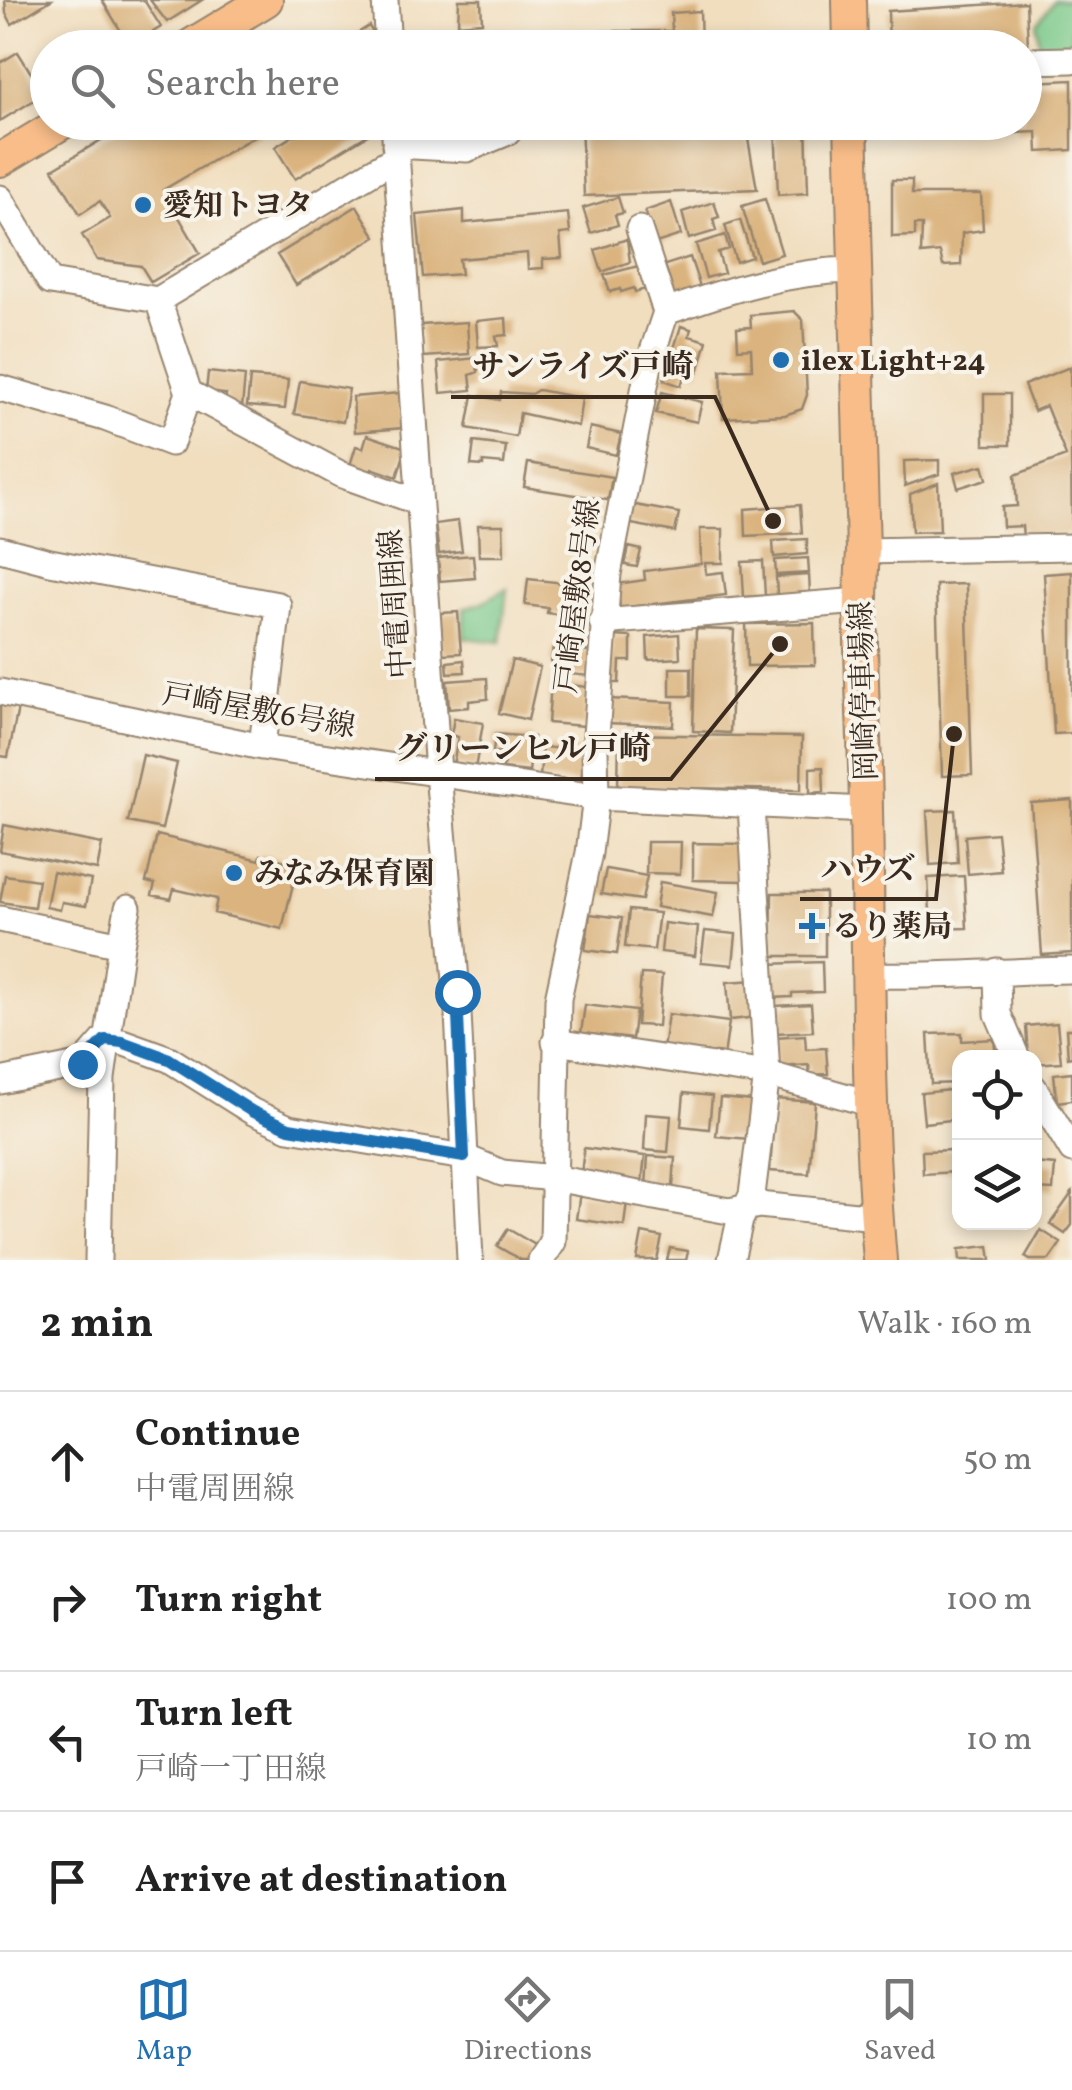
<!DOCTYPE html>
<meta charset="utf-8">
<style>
body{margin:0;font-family:Vollkorn,"Noto Serif JP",serif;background:#f2f2f2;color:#222}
.controls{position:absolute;right:30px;bottom:30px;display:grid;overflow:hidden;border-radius:20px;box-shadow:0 5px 15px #0003}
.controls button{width:90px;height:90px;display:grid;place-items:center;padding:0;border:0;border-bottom:2px solid #e0e0e0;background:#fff;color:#222;font:50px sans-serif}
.stop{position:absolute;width:30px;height:30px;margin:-22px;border:8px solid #1f6fb2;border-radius:50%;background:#fff}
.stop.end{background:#1f6fb2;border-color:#fff;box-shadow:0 2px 10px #0008}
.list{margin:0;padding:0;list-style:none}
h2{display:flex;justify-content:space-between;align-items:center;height:130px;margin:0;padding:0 40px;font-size:42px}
h2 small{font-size:32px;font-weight:400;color:#767676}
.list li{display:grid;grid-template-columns:65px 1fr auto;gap:30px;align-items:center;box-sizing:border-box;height:140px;padding:0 40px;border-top:2px solid #e0e0e0}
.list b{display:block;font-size:38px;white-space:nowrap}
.list p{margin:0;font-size:32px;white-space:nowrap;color:#767676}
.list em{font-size:32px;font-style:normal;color:#767676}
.icon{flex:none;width:55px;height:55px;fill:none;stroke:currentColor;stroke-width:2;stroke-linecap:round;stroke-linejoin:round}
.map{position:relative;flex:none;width:1072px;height:1260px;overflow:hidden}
.search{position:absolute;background:#fff;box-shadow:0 5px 15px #0003;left:30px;right:30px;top:30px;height:110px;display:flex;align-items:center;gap:25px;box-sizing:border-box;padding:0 35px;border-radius:55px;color:#767676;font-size:38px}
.sheet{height:690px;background:#fff}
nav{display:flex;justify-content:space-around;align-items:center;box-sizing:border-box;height:140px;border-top:2px solid #e0e0e0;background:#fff;font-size:28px;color:#767676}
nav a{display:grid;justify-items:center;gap:5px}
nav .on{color:#1f6fb2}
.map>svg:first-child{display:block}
.green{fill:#77c788;stroke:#597853;stroke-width:2.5}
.building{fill:#dab37e}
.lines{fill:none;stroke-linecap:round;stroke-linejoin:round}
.minor-casing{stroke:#96846e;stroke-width:29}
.major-casing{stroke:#96846e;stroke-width:36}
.minor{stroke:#fff;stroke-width:25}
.major{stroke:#f8bd89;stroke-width:32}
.route{stroke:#1f6fb2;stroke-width:12}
.poi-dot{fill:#1f6fb2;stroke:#f7f3e8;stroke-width:4}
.labels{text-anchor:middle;stroke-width:8;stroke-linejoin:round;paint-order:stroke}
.poi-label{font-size:30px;font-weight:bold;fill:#3b2a1e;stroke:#f7f3e8;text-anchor:start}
.street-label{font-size:30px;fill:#3b2a1e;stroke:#f7f3e8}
.leader{fill:none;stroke:#3b2a1e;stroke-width:4}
.callout-dot{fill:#3b2a1e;stroke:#f7f3e8;stroke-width:4}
.callout-label{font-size:32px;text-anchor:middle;font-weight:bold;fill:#3b2a1e;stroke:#f7f3e8;stroke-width:8;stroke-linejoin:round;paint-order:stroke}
</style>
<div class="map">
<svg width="1072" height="1260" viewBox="0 0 1072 1260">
<rect width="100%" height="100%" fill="#f7f3e8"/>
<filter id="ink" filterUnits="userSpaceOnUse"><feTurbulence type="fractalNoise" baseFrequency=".01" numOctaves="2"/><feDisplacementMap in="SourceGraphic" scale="20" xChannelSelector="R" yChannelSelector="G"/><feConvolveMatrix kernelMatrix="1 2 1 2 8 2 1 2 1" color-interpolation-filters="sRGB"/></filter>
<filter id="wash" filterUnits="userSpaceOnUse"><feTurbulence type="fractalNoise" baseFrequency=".0048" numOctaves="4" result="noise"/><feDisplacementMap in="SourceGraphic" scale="40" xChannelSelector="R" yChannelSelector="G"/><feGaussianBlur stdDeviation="2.25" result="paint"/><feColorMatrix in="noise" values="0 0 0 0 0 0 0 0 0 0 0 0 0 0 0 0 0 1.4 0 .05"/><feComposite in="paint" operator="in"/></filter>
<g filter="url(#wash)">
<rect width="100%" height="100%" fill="#f1debf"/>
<!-- green -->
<path class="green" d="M1054,0H1072V48L1040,50L1036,24Z
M507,588L501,642L464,638V608L481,603Z"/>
<g id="blocks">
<!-- building -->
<path class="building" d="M5,0H51L12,24L6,13Z
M102,0H144L161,27L130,46Z
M150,0H202L167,22Z
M459,0H481L482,22L458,24Z
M1026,2L1028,46L889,48L888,11Z
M700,11L701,48H578V31H672L671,13Z
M369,26L376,39V48H341L339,45Z
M18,52L44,94L0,121V63Z
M1072,80V150L1038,152L1037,132L1016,133V122H1024V105H1034L1032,82Z
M131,122H254L260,133L163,190L200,253L151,282L141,266L97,260L82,235L110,218L100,201L80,214L53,169Z
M315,122H376L379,128L295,179L275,147Z
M432,122H484V127L433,131Z
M581,122H745L757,189L584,196Z
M775,122H806L808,193L778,195Z
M892,180H912V194H981L983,230L962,233L961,265L943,266L940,252L921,254L922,225H915V236L892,237Z
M618,197L623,213L615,215L618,225L591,233L583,208Z
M765,199L782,254L759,261L742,206Z
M671,202L681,235L656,243L645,211Z
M714,202L719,217L713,219L716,231L689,239L682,212Z
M357,206L376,237L296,285L277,255Z
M464,210V223L568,213L570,233L560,234L562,258L543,259V268L528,269L527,253L459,259L461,274L423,277L417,215Z
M740,220L752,257L736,262L725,225Z
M725,235L729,249L718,252L724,273L706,278L696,244Z
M627,239L630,262L602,272L595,250Z
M690,257L700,287L674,295L665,265Z
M638,266L646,289L635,292L634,288L621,292L620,289L610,292L604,275Z
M794,311L803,320L807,395L802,409L785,415L723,418L721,370L752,369L751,348L738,349L737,328L751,327L750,315Z
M506,318L507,335L496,336L498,346L478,347L476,321Z
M467,322L469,354L423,357L421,325Z
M681,326L691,329L689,336L707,341L698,372L687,368L681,386L664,380Z
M476,358L478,372L470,375L472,390L441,393L438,362Z
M1070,367L1072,534L1023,537L1022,526L1003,527L1002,507L1017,506L1015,475L1066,456L1046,406L1034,411L1024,385Z
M208,372L245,376L242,408L225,407L226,394L206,392Z
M250,377L288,380L285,409L247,406Z
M300,381L349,389L343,422L294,414Z
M538,390L582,398L578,426L520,413L516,437L467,428L473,395L500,400L501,392L531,394Z
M662,392L702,402L697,422L656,413Z
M400,393L403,428L355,432L353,397Z
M984,394H1010V445H984Z
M590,427L621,434L616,455L586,448Z
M367,435L406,448L397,477L372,468L369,478L348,472L356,446L363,448Z
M474,442L506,446L504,464L483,462V466L471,465Z
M939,460V474L905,486L904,461Z
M528,463L612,477L608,500L524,487Z
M983,465L987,479L958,488L954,473Z
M938,483L940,531L912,532L910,494Z
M630,504L679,513L675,532L626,523Z
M800,505L802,533L746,536L745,509Z
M458,521L462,551L439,554L435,524Z
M478,525H503L504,556H479Z
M700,529H723V563H705L706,574L723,572L726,595L620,608L617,584L645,580L644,571L701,564Z
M807,539V554L774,557L773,541Z
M629,547L641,550L637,567L625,565Z
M473,555L475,578L440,581L438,558Z
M808,558L809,573L776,575L775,560Z
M763,561L765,596L744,597L742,562Z
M1072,572V733L1054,734L1044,574Z
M809,575L810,593L777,595L776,577Z
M528,579L583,585L581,603L570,601L568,616L547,613L548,608L525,605Z
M966,584L972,775L942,776L936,585Z
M458,612L461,653L443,654L440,613Z
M814,623L815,665L747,666L746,624Z
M696,629L734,630L730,733L693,731Z
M679,634L680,658L648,660L647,637Z
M612,636L631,637V661H620L619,683H611Z
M553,649L591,652L589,676L569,674L570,664L551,662Z
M464,660L465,672L448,673L447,662Z
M512,660L540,667L528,720L499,713Z
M670,668H691V696H670Z
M487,678L488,699L469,701V707L449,709L447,681Z
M551,683L588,687L584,726L548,723Z
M608,699L674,702L673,726L607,723Z
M0,705L18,708L8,757L0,756Z
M454,718L483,723L475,769L453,765L458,737L451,735Z
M495,734L533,737L529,772L503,769L505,753L493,752Z
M619,734L802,737L801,790L618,787Z
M542,747L584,751L581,783L540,779Z
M143,755L177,763L162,829L128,822Z
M823,767L824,792L810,793V768Z
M1072,800V953L1042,955L1031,803Z
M955,810L958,863L930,865L927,811Z
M4,825L102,844L97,870L0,851Z
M997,833L1001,871L968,874L965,836Z
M157,835L260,860L261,855L298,864L282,929L214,913L217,899L174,889L171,899L152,895L155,884L146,882Z
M647,842H681L680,874L646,873Z
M693,843L744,844V881L693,880Z
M606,869L647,876L642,900L601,894Z
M53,872L91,880L86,906L62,902L60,910L46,907Z
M5,875L38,880L34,907L0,902Z
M964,876L967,928L931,929L928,878Z
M660,882L718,892L713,917L656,907Z
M772,893H825V956H771Z
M629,910L659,913L654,950L625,947Z
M590,914L622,918L617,954L585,950Z
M664,923L698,927L695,956L661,952Z
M705,931L736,934L733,965L701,962Z
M822,962L823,992L792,993V997L770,998L768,964Z
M641,974L662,975L658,1026L637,1025Z
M756,980L758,1017L730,1020L727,982Z
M811,1004L813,1031L776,1033L775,1006Z
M585,1005L636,1011L632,1039L581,1033Z
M668,1014L729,1022L724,1056L663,1049Z
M1057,1023L1061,1062L1034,1064V1058H1028L1026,1026Z
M1066,1029H1072V1057L1068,1058Z
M962,1033V1041L994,1039L995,1049H1007L1010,1058H960V1083L931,1084L928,1034Z
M805,1035L806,1049L826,1048L828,1074L810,1075L809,1065L777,1067L775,1037Z
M1072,1072V1100L1057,1102L1054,1074Z
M960,1089V1119L924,1123L921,1093Z
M684,1093L712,1096L709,1129L681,1126Z
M720,1098L753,1101L749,1139L716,1136Z
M775,1099L815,1102L809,1174L770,1171Z
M646,1114L671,1116L668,1152L644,1150Z
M584,1148L645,1156L642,1182L581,1175Z
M955,1150L956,1172L923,1174L922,1151Z
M648,1156L675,1158L673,1187L646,1186Z
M1034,1163L1055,1165L1053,1190L1034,1189Z
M580,1193L627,1201L624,1226L576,1219Z
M1072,1193V1225L1065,1234L1050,1224Z
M508,1229L537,1246L528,1260H521L497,1246Z
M1041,1230L1061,1243L1049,1260H1030L1025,1257Z
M642,1233L662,1237L657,1260H637Z
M989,1246L991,1260H960L959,1249Z
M670,1248L688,1251L686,1260H667Z"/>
</g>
</g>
<g filter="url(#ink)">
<use href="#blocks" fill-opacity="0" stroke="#96846e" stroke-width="2.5"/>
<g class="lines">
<!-- minor casing -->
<g class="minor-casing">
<path id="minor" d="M385,0L388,48
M1024,61L1072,60
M394,122L438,773L457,992L470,1260
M395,145L467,149L508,132
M0,198L50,282L158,300L395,158
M639,229L666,312
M0,388L105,418L171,443L189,393L158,300
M189,393L340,474L419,502
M0,549L50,562L278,605L262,747
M863,551L1072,547
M602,622L860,601
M0,692L262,747L596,797L866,810
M0,919L121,945L102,1078L98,1260
M121,945L128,908
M997,971L998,1014L1017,1058
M867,975C936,977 1003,971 1072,970
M555,1042L767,1074L872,1104
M0,1081L83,1064L105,1039L122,1042L169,1059L253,1112L289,1128L464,1157L502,1173L554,1178L729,1211L759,1205L876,1217
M1034,1088L1072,1150
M541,1260L553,1242L558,999L589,853L596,797L595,749L608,574L650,360L666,312C727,290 788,271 854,270
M731,1260L740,1220L752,1195L767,1074L751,806"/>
</g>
<!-- major casing -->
<g class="major-casing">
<path id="major" d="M849,0L850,48
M187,48L266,0
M851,122L863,551C857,637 865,723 866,810C869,960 867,1110 880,1260
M0,160L63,122"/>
</g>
<!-- minor -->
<use href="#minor" class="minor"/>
<!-- major -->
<use href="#major" class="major"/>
</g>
</g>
<g class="lines" filter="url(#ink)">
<!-- route -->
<path class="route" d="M82,1064L105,1040L122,1042L169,1059L253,1112L289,1128L464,1157L457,992"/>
</g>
<!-- markers -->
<g class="poi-dot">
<circle cx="143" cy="205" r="10"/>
<circle cx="781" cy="360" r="10"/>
<circle cx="234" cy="873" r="10"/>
<path d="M807 911h10v10h10v10h-10v10h-10v-10h-10v-10h10z"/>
</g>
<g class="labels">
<!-- poi labels -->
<g class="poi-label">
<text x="163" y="215">愛知トヨタ</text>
<text x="801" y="370">ilex Light+24</text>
<text x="254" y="883">みなみ保育園</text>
<text x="832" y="936">るり薬局</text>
</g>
<!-- street labels -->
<g class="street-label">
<text transform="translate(577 596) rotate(-83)" y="10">戸崎屋敷8号線</text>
<text transform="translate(395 604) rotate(-94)" y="10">中電周囲線</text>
<text transform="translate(863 691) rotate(-92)" y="10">岡崎停車場線</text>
<text transform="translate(259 710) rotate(10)" y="10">戸崎屋敷6号線</text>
</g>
</g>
<!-- callouts -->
<path class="leader" d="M773 521L715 397H451M780 644L671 779H375M954 734L936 899H800"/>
<g class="callout-dot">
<circle cx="773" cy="521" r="10"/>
<circle cx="780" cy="644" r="10"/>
<circle cx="954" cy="734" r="10"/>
</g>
<g class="callout-label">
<text x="583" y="377">サンライズ戸崎</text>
<text x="523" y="759">グリーンヒル戸崎</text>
<text x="868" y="880">ハウズ</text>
</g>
</svg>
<div class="controls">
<button><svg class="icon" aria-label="locate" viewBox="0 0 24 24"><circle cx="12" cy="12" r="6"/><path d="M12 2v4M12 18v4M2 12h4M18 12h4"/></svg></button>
<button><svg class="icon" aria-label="layers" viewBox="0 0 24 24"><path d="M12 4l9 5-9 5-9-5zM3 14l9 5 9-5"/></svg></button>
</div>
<div class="stop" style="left:457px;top:992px"></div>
<div class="stop end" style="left:82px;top:1064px"></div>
<div class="search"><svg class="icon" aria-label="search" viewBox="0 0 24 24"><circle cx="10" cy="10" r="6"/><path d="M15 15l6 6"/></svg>Search here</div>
</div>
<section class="sheet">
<h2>2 min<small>Walk · 160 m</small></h2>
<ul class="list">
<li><svg class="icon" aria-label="ahead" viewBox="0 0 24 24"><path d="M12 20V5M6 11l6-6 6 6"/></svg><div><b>Continue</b><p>中電周囲線</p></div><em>50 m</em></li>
<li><svg class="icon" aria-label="right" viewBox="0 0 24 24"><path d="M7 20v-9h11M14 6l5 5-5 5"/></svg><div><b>Turn right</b></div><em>100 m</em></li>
<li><svg class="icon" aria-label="left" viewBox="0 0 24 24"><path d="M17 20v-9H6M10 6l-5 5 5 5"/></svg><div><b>Turn left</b><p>戸崎一丁田線</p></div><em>10 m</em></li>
<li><svg class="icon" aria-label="arrive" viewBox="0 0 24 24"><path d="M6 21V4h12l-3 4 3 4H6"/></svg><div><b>Arrive at destination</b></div></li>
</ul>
</section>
<nav>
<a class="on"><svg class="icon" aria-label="map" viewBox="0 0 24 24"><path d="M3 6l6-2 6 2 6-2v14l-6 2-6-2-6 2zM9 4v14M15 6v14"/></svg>Map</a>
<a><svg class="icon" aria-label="directions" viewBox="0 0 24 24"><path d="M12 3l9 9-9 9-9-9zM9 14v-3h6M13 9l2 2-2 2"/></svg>Directions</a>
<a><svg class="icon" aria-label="saved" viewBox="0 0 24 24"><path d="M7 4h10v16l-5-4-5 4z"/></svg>Saved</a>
</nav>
